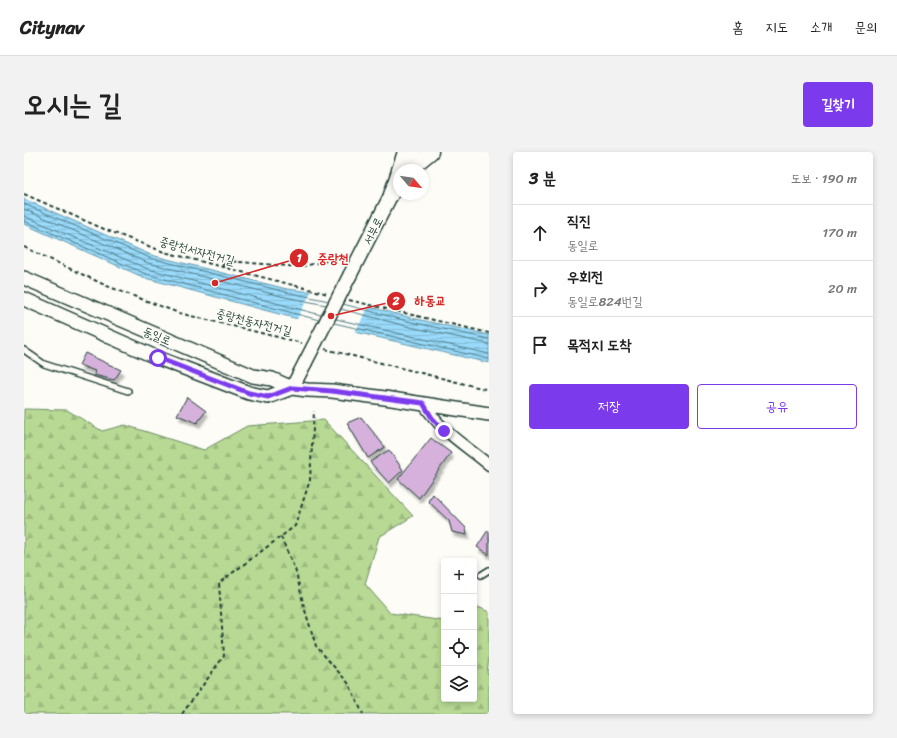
<!DOCTYPE html>
<html lang="ko">
<meta charset="utf-8">
<style>
body{margin:0;font-family:Sriracha,"Poor Story",sans-serif;background:#f2f2f2;color:#222}
.controls{position:absolute;right:12px;bottom:12px;display:grid;overflow:hidden;border-radius:4px;box-shadow:0 2px 6px #0003}
.controls button{width:36px;height:36px;display:grid;place-items:center;padding:0;border:0;border-bottom:1px solid #e0e0e0;background:#fff;color:#222;font:20px sans-serif}
.compass{position:absolute;left:369px;top:12px;width:36px;height:36px;border-radius:50%;background:#fff;box-shadow:0 2px 6px #0003;rotate:119deg}
.stop{position:absolute;width:12px;height:12px;margin:-9px;border:3px solid #7c3aed;border-radius:50%;background:#fff}
.stop.end{background:#7c3aed;border-color:#fff;box-shadow:0 1px 4px #0008}
.list{margin:0;padding:0;list-style:none}
h2{display:flex;justify-content:space-between;align-items:center;height:52px;margin:0;padding:0 16px;font-size:17px}
h2 small{font-size:13px;font-weight:400;color:#767676}
.list li{display:grid;grid-template-columns:26px 1fr auto;gap:12px;align-items:center;box-sizing:border-box;height:56px;padding:0 16px;border-top:1px solid #e0e0e0}
.list b{display:block;font-size:15px;white-space:nowrap}
.list p{margin:0;font-size:13px;white-space:nowrap;color:#767676}
.list em{font-size:13px;font-style:normal;color:#767676}
.actions{display:flex;gap:8px;padding:12px 16px}
.actions a{flex:1;padding:9px 0;border:1px solid #7c3aed;border-radius:4px;text-align:center;font-size:14px;color:#7c3aed}
.actions .main{background:#7c3aed;color:#fff}
.icon{flex:none;width:22px;height:22px;fill:none;stroke:currentColor;stroke-width:2;stroke-linecap:round;stroke-linejoin:round}
.map{position:relative;flex:none;width:465px;height:562px;overflow:hidden;border-radius:4px}
header{display:flex;align-items:center;gap:24px;box-sizing:border-box;height:56px;padding:0 20px;background:#fff;border-bottom:1px solid #e0e0e0}
header strong{font-size:19px}
nav{display:flex;gap:22px;margin-inline-start:auto;font-size:14px}
.intro{display:flex;align-items:center;justify-content:space-between;box-sizing:border-box;height:96px;padding:0 24px}
h1{margin:0;font-size:28px}
.button{padding:10px 18px;border-radius:4px;background:#7c3aed;color:#fff;font-size:14px;font-weight:700}
main{display:flex;gap:24px;padding:0 24px}
aside{flex:1;background:#fff;border-radius:4px;box-shadow:0 2px 6px #0003}
.map>svg:first-child{display:block}
.forest{fill:url(#forest-firs);stroke:#6b8b64}
.water{fill:url(#water-rules);stroke:#689bab}
.pier{fill:#fdfcf7}
.lines{fill:none;stroke-linecap:round;stroke-linejoin:round}
.shore{stroke:#507c84;stroke-width:1}
.building{fill:#d5b1dc;stroke:#1f3d34;filter:url(#shadow)}
.service-casing{stroke:#1f3d34;stroke-width:8}
.minor-casing{stroke:#1f3d34;stroke-width:13}
.tertiary-casing{stroke:#1f3d34;stroke-width:16}
.secondary-casing{stroke:#1f3d34;stroke-width:17}
.path{stroke:#1f3d34;stroke-width:2;stroke-dasharray:4 3;stroke-linecap:butt}
.service{stroke:#fdfcf7;stroke-width:5}
.minor{stroke:#fdfcf7;stroke-width:10}
.tertiary{stroke:#fdfcf7;stroke-width:13}
.secondary{stroke:#fdfcf7;stroke-width:14}
.tertiary-bridge-casing{stroke:#1f3d34;stroke-width:16;stroke-linecap:butt}
.tertiary-bridge{stroke:#fdfcf7;stroke-width:13}
.route{stroke:#7c3aed;stroke-width:5}
.labels{text-anchor:middle;stroke-width:3;stroke-linejoin:round;paint-order:stroke}
.street-label{font-size:12px;fill:#1f3d34;stroke:#fdfcf7}
.leader{fill:none;stroke:#d62828;stroke-width:1.5}
.callout-dot{fill:#d62828;stroke:#fdfcf7;stroke-width:1.5}
.mark-label{font-size:12px;text-anchor:middle;font-weight:bold;fill:#fff}
.callout-label{font-size:13px;text-anchor:middle;font-weight:bold;fill:#d62828;stroke:#fdfcf7;stroke-width:3;stroke-linejoin:round;paint-order:stroke}
</style>
<header>
<strong>Citynav</strong>
<nav><a>홈</a><a>지도</a><a>소개</a><a>문의</a></nav>
</header>
<div class="intro"><h1>오시는 길</h1><a class="button">길찾기</a></div>
<main>
<div class="map">
<svg width="465" height="562" viewBox="0 0 465 562">
<defs>
<pattern id="forest-firs" width="22" height="20" patternUnits="userSpaceOnUse"><rect width="22" height="20" fill="#b7d993"/><path d="M5 1l3.5 6h-7zM16 11l3.5 6h-7z" fill="#9dbb7f"/></pattern>
<pattern id="water-rules" width="6" height="5" patternUnits="userSpaceOnUse"><rect width="6" height="5" fill="#99dafb"/><path d="M0 2.5h6" fill="none" stroke="#83bcd8"/></pattern>
<filter id="shadow"><feDropShadow dx="2.5" dy="4.5" stdDeviation="1" flood-color="#0004"/></filter>
</defs>
<rect width="100%" height="100%" fill="#fdfcf7"/>
<filter id="ink" filterUnits="userSpaceOnUse"><feTurbulence type="fractalNoise" baseFrequency=".025" numOctaves="2"/><feDisplacementMap in="SourceGraphic" scale="8" xChannelSelector="R" yChannelSelector="G"/><feConvolveMatrix kernelMatrix="1 2 1 2 8 2 1 2 1" color-interpolation-filters="sRGB"/></filter>
<g filter="url(#ink)">
<!-- forest -->
<path class="forest" d="M0,257L43,258L78,279L101,273L180,298L223,274L300,268L389,364L355,385L341,432L366,461L420,469V547H450V453L465,460V506L463,521L465,522V562H0Z"/>
<!-- water -->
<path class="water" d="M0,47L127,103L263,137L288,140L388,166L465,183V211L266,165L121,126L0,72Z"/>
<!-- pier -->
<path class="pier" d="M288,138L346,153L330,182L272,169Z"/>
<g class="lines">
<!-- shore -->
<path class="shore" d="M0,52L126,106L262,140L305,149
M0,57L124,111L261,145L302,153
M0,64L124,117L297,163
M0,69L122,122L295,168
M319,152L387,170L465,187
M317,157L386,175L465,192
M312,167L465,202
M310,171L465,207"/>
</g>
<!-- building -->
<path class="building" d="M61,201L97,218L90,228L70,223L71,219L55,213Z
M163,245L182,259L173,271L153,263Z
M337,265L361,295L344,306L323,271Z
M407,286L427,301L395,346L374,327Z
M365,298L379,318L365,331L346,310Z
M409,342L442,376L443,383L428,380L425,369L404,349Z
M464,378L465,379V403L453,395Z"/>
<g class="lines">
<!-- service casing -->
<g class="service-casing">
<path id="service" d="M0,198L20,212L104,239
M457,423L465,418"/>
</g>
<!-- minor casing -->
<g class="minor-casing">
<path id="minor" d="M399,251C417,280 440,292 465,313"/>
</g>
<!-- tertiary casing -->
<g class="tertiary-casing">
<path id="tertiary" d="M380,18L390,0
M326,123L372,33
M0,126L229,224L248,227L268,236L283,238L308,239L361,246L465,262
M0,147L134,206L225,241L244,245L268,236
M268,236L281,211"/>
</g>
<!-- secondary casing -->
<g class="secondary-casing">
<path id="secondary" d="M375,18L381,0
M385,18L407,0
M367,43L375,19"/>
</g>
<!-- path -->
<path class="path" d="M0,42L80,77L140,100L304,142
M0,95L83,134L155,161L278,191
M198,115L201,109H204L275,115L307,108
M325,148L465,181
M301,197L465,238
M257,385L272,420L280,455L292,494L325,532L339,562
M158,562L200,504L195,431L271,374L286,328L290,259"/>
<!-- service -->
<use href="#service" class="service"/>
<!-- minor -->
<use href="#minor" class="minor"/>
<!-- tertiary -->
<use href="#tertiary" class="tertiary"/>
<!-- secondary -->
<use href="#secondary" class="secondary"/>
<!-- tertiary-bridge casing -->
<g class="tertiary-bridge-casing">
<path id="tertiary-bridge" d="M281,211L326,123"/>
</g>
<!-- tertiary-bridge -->
<use href="#tertiary-bridge" class="tertiary-bridge"/>
</g>
</g>
<g class="lines" filter="url(#ink)">
<!-- route -->
<path class="route" d="M134,206L225,241L244,245L268,236L308,239L399,251L408,266L420,279"/>
</g>
<g class="labels">
<!-- street labels -->
<g class="street-label">
<text transform="translate(349 79) rotate(-63)" y="4">서부로</text>
<text transform="translate(173 99) rotate(15)" y="4">중랑천서자전거길</text>
<text transform="translate(230 170) rotate(14)" y="4">중랑천동자전거길</text>
<text transform="translate(133 184) rotate(23)" y="4">동일로</text>
</g>
</g>
<!-- callouts -->
<path class="leader" d="M191 131L275 106M307 164L372 149"/>
<g class="callout-dot">
<circle cx="191" cy="131" r="4"/>
<circle cx="307" cy="164" r="4"/>
<circle cx="275" cy="106" r="10"/>
<circle cx="372" cy="149" r="10"/>
</g>
<g class="mark-label">
<text x="275" y="110">1</text>
<text x="372" y="153">2</text>
</g>
<g class="callout-label">
<text x="309" y="111">중랑천</text>
<text x="406" y="153">하동교</text>
</g>
</svg>
<div class="controls">
<button>+</button>
<button>−</button>
<button><svg class="icon" aria-label="locate" viewBox="0 0 24 24"><circle cx="12" cy="12" r="6"/><path d="M12 2v4M12 18v4M2 12h4M18 12h4"/></svg></button>
<button><svg class="icon" aria-label="layers" viewBox="0 0 24 24"><path d="M12 4l9 5-9 5-9-5zM3 14l9 5 9-5"/></svg></button>
</div>
<svg class="compass" viewBox="-18 -18 36 36"><path d="M0-13l5 13h-10z" fill="#e53935"/><path d="M0 13l5-13h-10z" fill="#767676"/></svg>
<div class="stop" style="left:134px;top:206px"></div>
<div class="stop end" style="left:420px;top:279px"></div>
</div>
<aside>
<h2>3 분<small>도보 · 190 m</small></h2>
<ul class="list">
<li><svg class="icon" aria-label="ahead" viewBox="0 0 24 24"><path d="M12 20V5M6 11l6-6 6 6"/></svg><div><b>직진</b><p>동일로</p></div><em>170 m</em></li>
<li><svg class="icon" aria-label="right" viewBox="0 0 24 24"><path d="M7 20v-9h11M14 6l5 5-5 5"/></svg><div><b>우회전</b><p>동일로824번길</p></div><em>20 m</em></li>
<li><svg class="icon" aria-label="arrive" viewBox="0 0 24 24"><path d="M6 21V4h12l-3 4 3 4H6"/></svg><div><b>목적지 도착</b></div></li>
</ul>
<div class="actions"><a class="main">저장</a><a>공유</a></div>
</aside>
</main>
